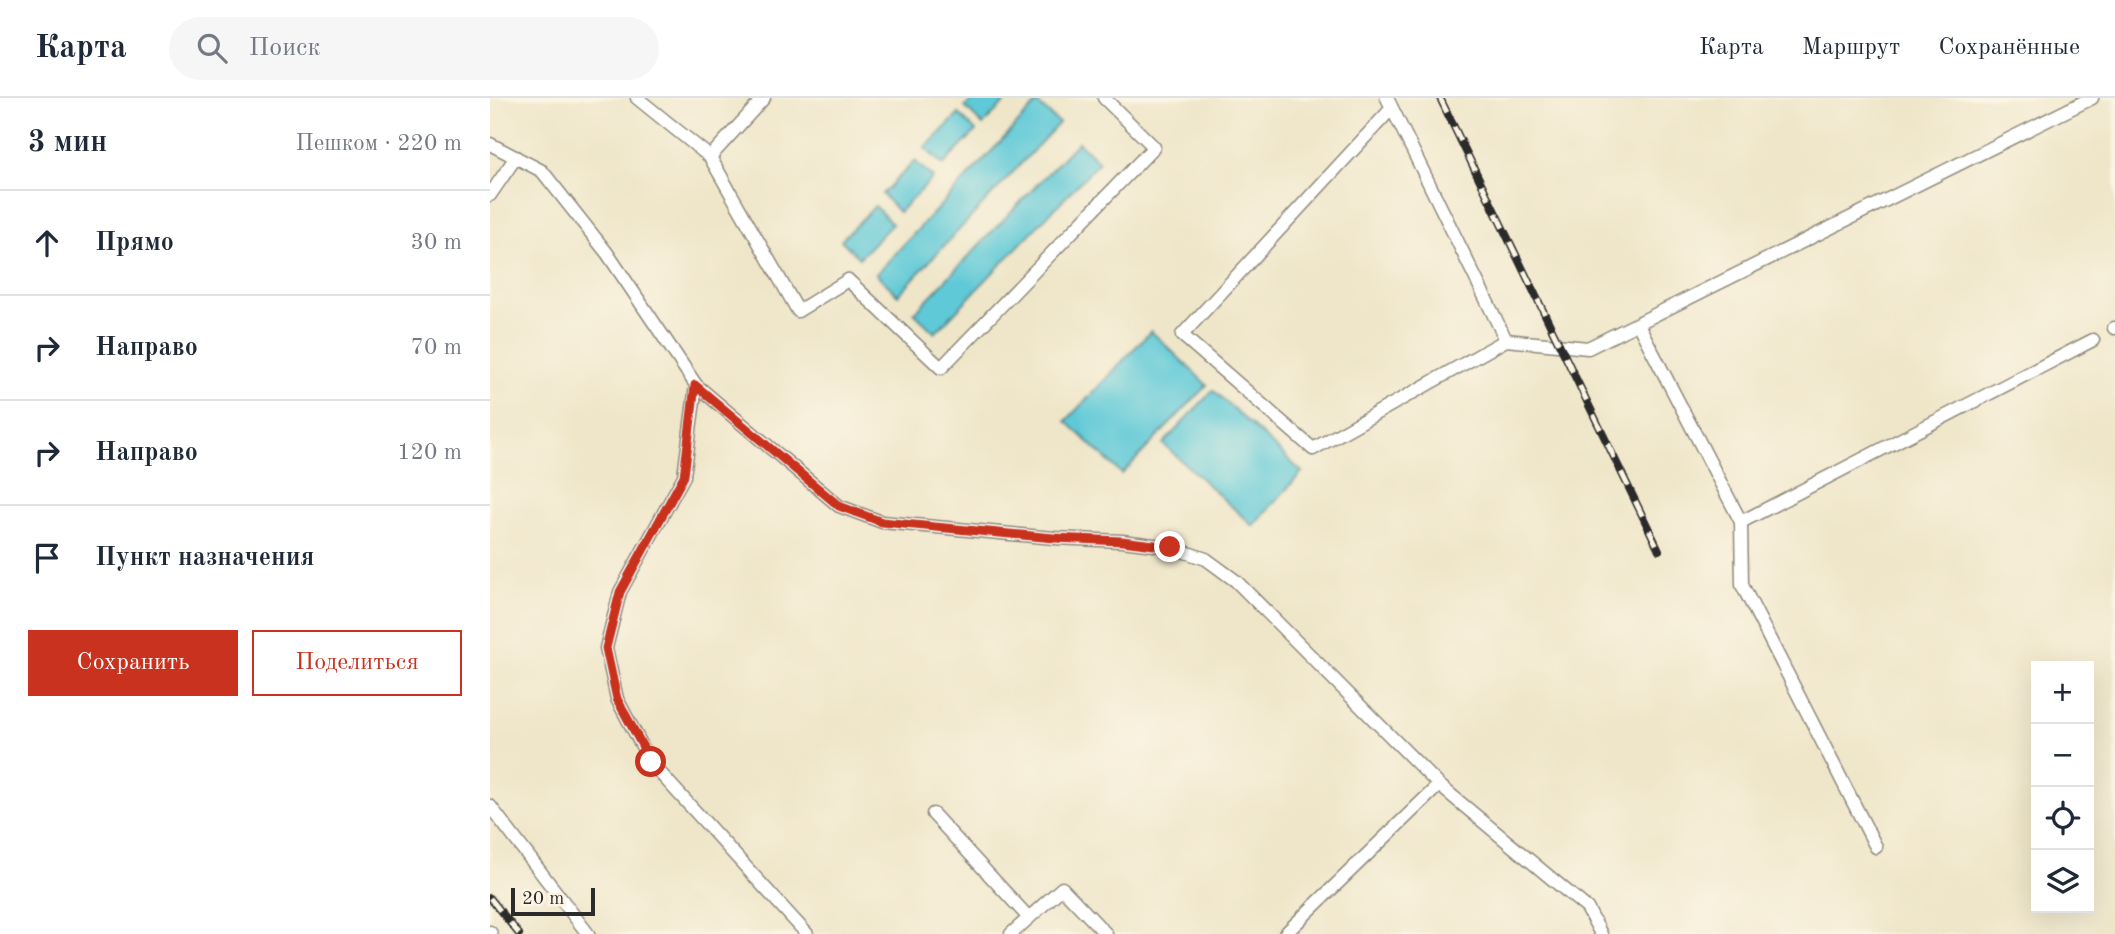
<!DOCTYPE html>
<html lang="ru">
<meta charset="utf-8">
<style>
body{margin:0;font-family:"Old Standard TT",serif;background:#f6f6f7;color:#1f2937}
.controls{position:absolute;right:21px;bottom:21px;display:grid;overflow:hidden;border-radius:0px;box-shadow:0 7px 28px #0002}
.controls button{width:63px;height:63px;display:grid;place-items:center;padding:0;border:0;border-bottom:2px solid #e0e1e3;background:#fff;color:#1f2937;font:35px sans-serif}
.scale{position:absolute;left:21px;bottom:18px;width:84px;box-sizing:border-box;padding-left:7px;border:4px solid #2b2b2b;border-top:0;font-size:19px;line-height:24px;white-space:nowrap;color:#2b2b2b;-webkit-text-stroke:5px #fcf5e5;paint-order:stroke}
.stop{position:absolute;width:21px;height:21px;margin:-16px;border:5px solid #c8321e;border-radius:50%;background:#fff}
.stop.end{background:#c8321e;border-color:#fff;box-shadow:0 2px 7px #0008}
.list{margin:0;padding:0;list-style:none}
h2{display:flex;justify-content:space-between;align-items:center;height:91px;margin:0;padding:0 28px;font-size:30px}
h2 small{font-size:23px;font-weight:400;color:#747a83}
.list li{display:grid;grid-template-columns:46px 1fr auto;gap:21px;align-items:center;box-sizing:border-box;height:105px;padding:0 28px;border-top:2px solid #e0e1e3}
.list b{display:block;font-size:26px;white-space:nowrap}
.list em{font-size:23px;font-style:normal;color:#747a83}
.actions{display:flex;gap:14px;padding:21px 28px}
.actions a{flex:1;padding:16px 0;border:2px solid #c8321e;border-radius:0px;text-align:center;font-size:24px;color:#c8321e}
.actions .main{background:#c8321e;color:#fff}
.icon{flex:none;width:38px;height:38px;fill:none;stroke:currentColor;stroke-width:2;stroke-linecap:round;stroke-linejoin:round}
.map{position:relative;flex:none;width:1625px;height:836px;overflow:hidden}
header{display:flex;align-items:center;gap:42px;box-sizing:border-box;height:98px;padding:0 35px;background:#fff;border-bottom:2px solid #e0e1e3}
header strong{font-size:33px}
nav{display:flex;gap:38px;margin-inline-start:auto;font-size:24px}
.search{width:490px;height:63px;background:#f6f6f7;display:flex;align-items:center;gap:18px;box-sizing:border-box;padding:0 24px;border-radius:38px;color:#747a83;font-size:26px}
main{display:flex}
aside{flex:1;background:#fff}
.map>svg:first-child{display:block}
.water{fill:#5ec9d7;stroke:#447a81;stroke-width:2}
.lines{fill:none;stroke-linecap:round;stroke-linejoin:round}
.service-casing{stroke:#8d887a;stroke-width:15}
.service{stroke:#fff;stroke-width:12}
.rail-casing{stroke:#2b2b2b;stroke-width:8}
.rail{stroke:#fcf5e5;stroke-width:5;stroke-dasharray:16;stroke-linecap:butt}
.route{stroke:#c8321e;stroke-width:9}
</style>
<header>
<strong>Карта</strong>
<div class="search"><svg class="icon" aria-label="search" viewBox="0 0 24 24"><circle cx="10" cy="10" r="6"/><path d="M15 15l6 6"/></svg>Поиск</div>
<nav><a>Карта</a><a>Маршрут</a><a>Сохранённые</a></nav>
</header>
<main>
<aside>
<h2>3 мин<small>Пешком · 220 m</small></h2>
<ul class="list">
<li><svg class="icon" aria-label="ahead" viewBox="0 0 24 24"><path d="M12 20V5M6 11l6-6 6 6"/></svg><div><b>Прямо</b></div><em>30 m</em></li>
<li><svg class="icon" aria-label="right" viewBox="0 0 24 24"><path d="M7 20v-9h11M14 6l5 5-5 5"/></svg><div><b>Направо</b></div><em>70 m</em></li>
<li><svg class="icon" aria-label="right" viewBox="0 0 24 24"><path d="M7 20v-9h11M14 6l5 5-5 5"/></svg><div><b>Направо</b></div><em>120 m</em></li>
<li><svg class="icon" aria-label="arrive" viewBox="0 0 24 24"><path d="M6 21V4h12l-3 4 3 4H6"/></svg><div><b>Пункт назначения</b></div></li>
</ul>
<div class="actions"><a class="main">Сохранить</a><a>Поделиться</a></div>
</aside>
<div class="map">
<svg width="1625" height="836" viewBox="0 0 1625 836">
<rect width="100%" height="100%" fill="#fcf5e5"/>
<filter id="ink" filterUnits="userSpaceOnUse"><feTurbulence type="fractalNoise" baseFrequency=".0143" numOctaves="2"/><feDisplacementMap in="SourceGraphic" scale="14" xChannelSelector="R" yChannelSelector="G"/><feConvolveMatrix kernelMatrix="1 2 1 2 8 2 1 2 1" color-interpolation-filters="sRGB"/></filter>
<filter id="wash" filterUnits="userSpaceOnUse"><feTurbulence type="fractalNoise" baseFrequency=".00686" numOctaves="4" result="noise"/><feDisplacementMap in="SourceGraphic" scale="28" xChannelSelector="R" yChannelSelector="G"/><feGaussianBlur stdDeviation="1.57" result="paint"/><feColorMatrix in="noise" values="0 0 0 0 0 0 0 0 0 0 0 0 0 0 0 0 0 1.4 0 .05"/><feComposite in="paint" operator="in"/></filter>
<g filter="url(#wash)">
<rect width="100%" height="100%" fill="#efe6c9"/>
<!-- water -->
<path class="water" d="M484,0H519L493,27L475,9Z
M547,5L569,25L408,197L386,176Z
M469,16L486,33L453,67L435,50Z
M588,44L609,64L445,235L424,215Z
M425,63L443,80L409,114L392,96Z
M385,108L402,126L369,160L351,142Z
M661,233L717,287L632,376L576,323Z
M723,292L812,374L763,428L673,346Z"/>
</g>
<g filter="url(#ink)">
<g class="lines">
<!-- service casing -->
<g class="service-casing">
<path id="service" d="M147,0L220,59
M274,0L220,59L308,213L358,182L451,270L664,49L614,0
M897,0L1016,242L1098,250L1602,0
M902,10L692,237L823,351L1016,242
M0,46L52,73L117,155L206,287L349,408L392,424L564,440L632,443L680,449L716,461L746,483L949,687L1097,810L1111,836
M0,97L26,59
M1148,226L1251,424L1603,242
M1624,230H1625
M206,287L194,378L130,494L116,550L127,601L161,665L317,836
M1251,424L1252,487L1386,749
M0,708L98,836
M443,716L539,820
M0,834L1,836
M521,836L572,790L616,836
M795,836L949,687"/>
</g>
<!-- service -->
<use href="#service" class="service"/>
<!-- rail casing -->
<g class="rail-casing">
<path id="rail" d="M950,0L1169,452
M0,800L29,836"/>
</g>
<!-- rail -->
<use href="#rail" class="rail"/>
</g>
</g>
<g class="lines" filter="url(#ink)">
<!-- route -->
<path class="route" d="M161,664L127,601L116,550L130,494L194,378L205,287L349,408L392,424L564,440L632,443L680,449"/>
</g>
</svg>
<div class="controls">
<button>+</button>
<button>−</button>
<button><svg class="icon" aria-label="locate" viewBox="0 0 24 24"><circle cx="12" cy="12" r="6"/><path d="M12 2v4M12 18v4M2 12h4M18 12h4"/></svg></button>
<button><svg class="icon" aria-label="layers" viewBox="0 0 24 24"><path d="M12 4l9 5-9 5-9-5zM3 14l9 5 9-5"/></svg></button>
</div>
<div class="scale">20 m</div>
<div class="stop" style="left:161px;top:664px"></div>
<div class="stop end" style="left:680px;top:449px"></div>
</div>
</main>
